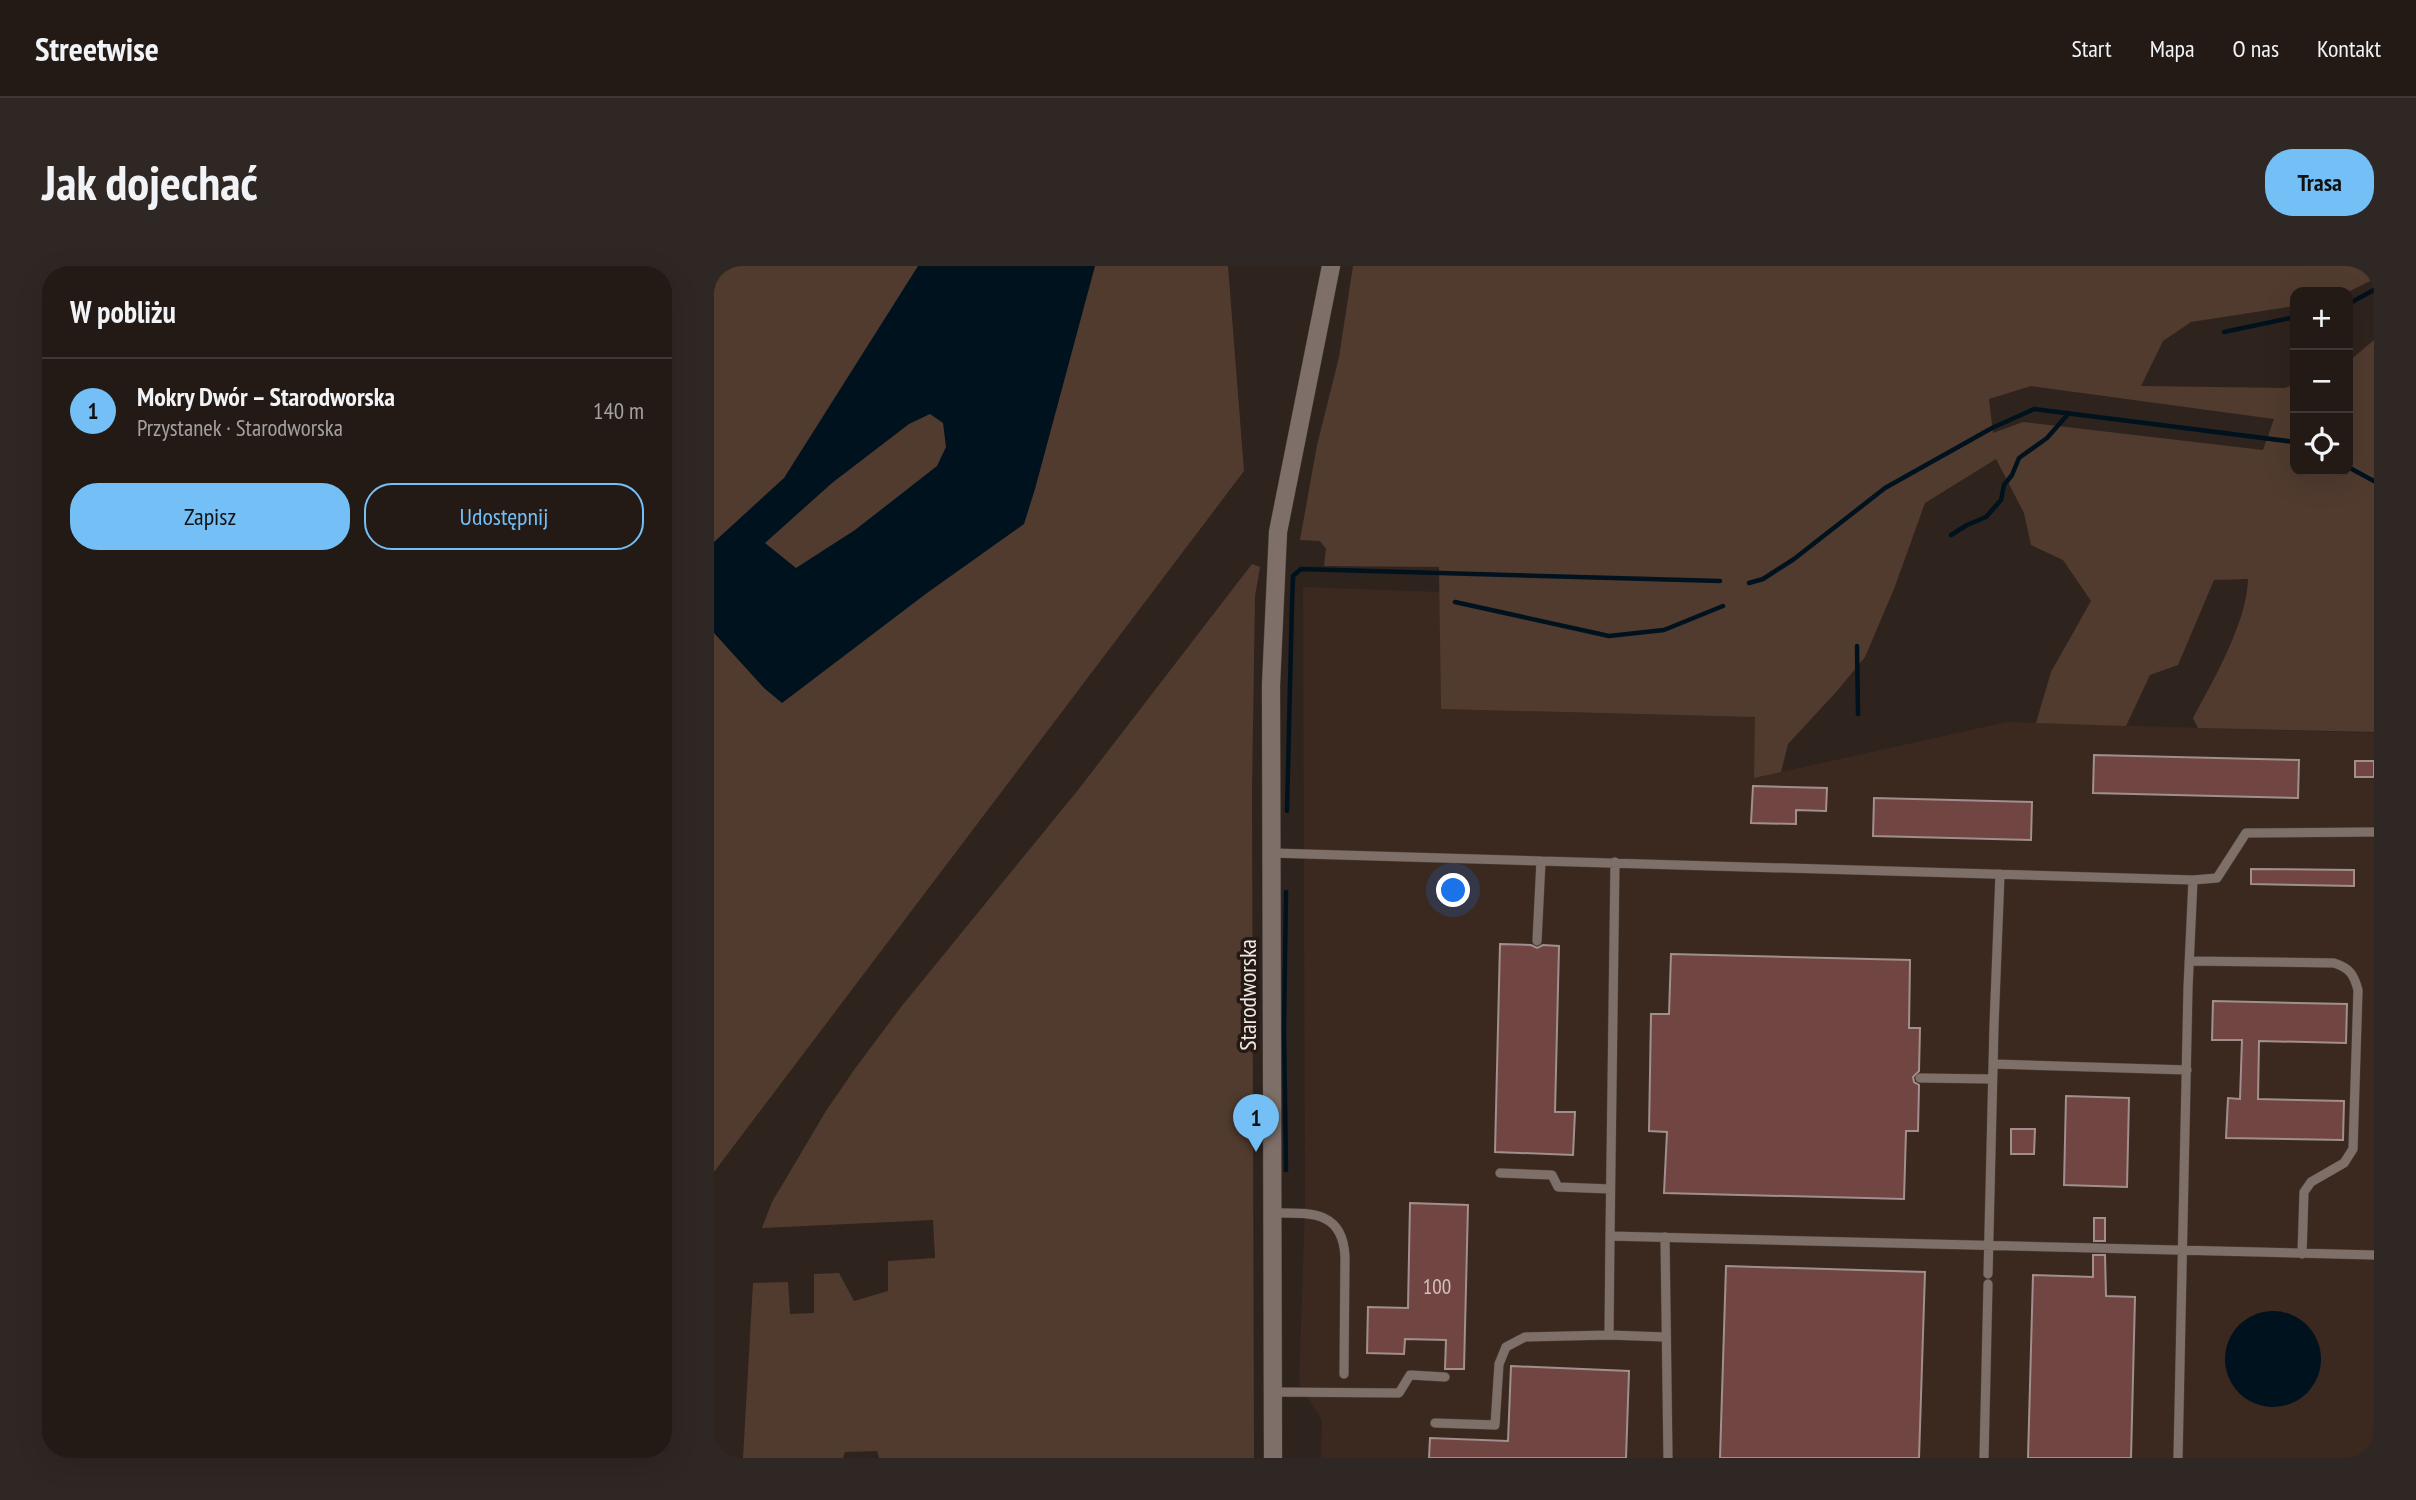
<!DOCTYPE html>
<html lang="pl">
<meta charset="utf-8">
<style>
body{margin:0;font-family:"PT Sans Narrow",sans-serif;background:#2f2723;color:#f1f3f6}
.controls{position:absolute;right:21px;top:21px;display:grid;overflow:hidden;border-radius:14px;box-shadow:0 7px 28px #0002}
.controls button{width:63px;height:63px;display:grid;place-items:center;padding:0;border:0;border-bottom:2px solid #403835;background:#231a16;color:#f1f3f6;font:35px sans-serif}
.you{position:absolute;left:740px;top:625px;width:24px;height:24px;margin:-18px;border:5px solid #fff;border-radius:50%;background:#1a73e8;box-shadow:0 0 0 10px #1a73e833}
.badge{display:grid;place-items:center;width:46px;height:46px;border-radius:50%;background:#74c0f6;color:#111;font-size:23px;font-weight:700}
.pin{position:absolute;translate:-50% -58px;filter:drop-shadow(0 2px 4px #0008)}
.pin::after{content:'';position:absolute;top:37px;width:24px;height:21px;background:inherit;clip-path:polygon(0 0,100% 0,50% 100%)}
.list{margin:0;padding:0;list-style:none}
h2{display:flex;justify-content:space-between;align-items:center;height:91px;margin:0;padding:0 28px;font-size:30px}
h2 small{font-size:23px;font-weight:400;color:#a3a1a1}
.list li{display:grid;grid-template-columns:46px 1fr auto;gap:21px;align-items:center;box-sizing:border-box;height:105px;padding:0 28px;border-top:2px solid #403835}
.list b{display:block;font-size:26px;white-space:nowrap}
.list p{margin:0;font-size:23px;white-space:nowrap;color:#a3a1a1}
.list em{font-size:23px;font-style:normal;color:#a3a1a1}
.actions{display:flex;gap:14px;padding:21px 28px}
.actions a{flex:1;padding:16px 0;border:2px solid #74c0f6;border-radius:28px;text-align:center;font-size:24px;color:#74c0f6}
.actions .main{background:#74c0f6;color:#111}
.icon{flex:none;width:38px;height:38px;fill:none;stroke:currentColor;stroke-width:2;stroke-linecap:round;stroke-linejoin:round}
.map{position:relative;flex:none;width:1660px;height:1192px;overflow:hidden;border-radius:28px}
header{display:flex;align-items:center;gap:42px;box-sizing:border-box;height:98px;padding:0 35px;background:#231a16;border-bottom:2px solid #403835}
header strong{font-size:33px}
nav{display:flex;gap:38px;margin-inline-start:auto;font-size:24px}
.intro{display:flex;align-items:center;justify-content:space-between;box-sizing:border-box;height:168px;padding:0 42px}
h1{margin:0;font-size:49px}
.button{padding:18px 32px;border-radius:28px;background:#74c0f6;color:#111;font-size:24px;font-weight:700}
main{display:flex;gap:42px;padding:0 42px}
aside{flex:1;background:#231a16;border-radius:28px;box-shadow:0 7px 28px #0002}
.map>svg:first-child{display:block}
.built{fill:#3b2920}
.green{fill:#513b2f;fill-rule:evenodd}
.water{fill:#00121e;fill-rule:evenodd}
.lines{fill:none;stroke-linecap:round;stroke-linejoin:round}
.stream{stroke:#00121e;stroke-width:4.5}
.building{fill:#714541;stroke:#a18f8d;stroke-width:2}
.lane-casing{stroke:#4b413c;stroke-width:10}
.street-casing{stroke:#4b413c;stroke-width:19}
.lane{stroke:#7e7069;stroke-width:9}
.street{stroke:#7e7069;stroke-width:18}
.labels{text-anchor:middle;stroke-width:7;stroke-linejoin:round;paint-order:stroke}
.number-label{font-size:21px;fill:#d1c0bb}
.street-label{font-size:24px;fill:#f1e9e4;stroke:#251914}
</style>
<header>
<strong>Streetwise</strong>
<nav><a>Start</a><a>Mapa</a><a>O nas</a><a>Kontakt</a></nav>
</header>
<div class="intro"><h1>Jak dojechać</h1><a class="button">Trasa</a></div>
<main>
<aside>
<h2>W pobliżu<small></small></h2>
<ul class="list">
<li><span class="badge">1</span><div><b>Mokry Dwór – Starodworska</b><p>Przystanek · Starodworska</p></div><em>140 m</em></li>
</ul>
<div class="actions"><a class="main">Zapisz</a><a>Udostępnij</a></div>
</aside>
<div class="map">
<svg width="1660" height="1192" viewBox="0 0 1660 1192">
<rect width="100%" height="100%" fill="#2f231d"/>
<!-- built -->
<path class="built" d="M589,321L726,326L727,443L1042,451L1040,512L1293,456L1660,467V1192H607L608,1154L585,1119L591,938Z"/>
<!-- green -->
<path class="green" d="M0,0H514L530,205L0,906Z
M639,0H1660V13L1634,26H1581V40L1477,56L1449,75L1427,120L1571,122L1581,118V205H1634V96L1660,74V466L1484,462L1479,452C1500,413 1533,356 1534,313L1500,314L1464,399L1436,409L1412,460L1322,457L1337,406L1377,335L1349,294L1317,279L1310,247L1282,193L1211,237L1180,323L1151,391L1123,425L1074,478L1067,506L1040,512L1041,451L727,443L725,301L610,300L612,283L606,275L586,274L603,179L625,91ZM1317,120L1560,153L1549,184L1309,156L1279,167L1275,133Z
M538,298L546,301L541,330L538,525L540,1192H165L163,1185L131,1186L129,1192H29L39,1017L74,1016L76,1048L100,1047V1008L125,1007L140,1035L174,1025V995L221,992L219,954L48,962L58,936L112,845L140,804L187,741L364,524Z"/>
<!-- water -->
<path class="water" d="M204,0H381L321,223L310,258L213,327L68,437L50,422L0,367V276L70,212ZM216,148L229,157L232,181L223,200L141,264L82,302L51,277L118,217L195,158Z
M1511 1093a48 48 0 1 1 96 0a48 48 0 1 1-96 0Z"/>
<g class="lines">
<!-- stream -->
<path class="stream" d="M1634,38L1660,24
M1510,66L1581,51
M1634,201L1660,215
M1237,269L1253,259L1272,251L1287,234L1290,219L1298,209L1305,192L1333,172L1355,147
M1035,317L1049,313L1080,293L1171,222L1278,162L1320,143L1581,176
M741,336L895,370L950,364L1009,340
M1143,380L1144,448
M573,545L578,337L579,310L587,303L1006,315
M572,626L570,763L572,904"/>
</g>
<!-- building -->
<path class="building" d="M1380,489L1585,494L1584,532L1379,527Z
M1641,495H1660V511H1641Z
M1039,520L1113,522L1112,545L1082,544V558L1037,557Z
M1160,532L1318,536L1317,574L1159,570Z
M1537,603L1640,604V620L1537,618Z
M786,678L817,679L823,682L829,679L845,680L841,846H861L859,889L781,886Z
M957,688L1196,694L1195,762H1206L1205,805L1199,811L1200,816L1205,819L1204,865H1192L1190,933L950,927L953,866L935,865L937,748H955Z
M1499,735L1633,738L1632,777L1545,775L1544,833L1630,835L1629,874L1512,872L1514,832L1526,833L1528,774H1498Z
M1352,830L1415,832L1413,921L1350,919Z
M1297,863H1321L1320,888H1297Z
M696,937L754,939L750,1103H731L732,1074L691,1073L690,1088L653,1087L654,1041L694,1042Z
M1380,952H1391V975H1380Z
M1379,989H1391L1392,1030L1421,1031L1417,1192H1314L1319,1009L1379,1011Z
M1012,1000L1211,1006L1205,1192H1006Z
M797,1100L915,1105L912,1192H715L716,1172L794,1175Z"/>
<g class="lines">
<!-- lane casing -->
<g class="lane-casing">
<path id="lane" d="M558,587L1479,614L1474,722L1464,1192
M901,596L896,970L1660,989
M1479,614L1503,612L1532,567L1660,566
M823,675L827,595
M1475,695L1620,697C1636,702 1640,709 1644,724L1639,883L1630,897L1597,916L1590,926L1588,988
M1279,798L1473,804
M1206,812L1278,813
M786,907L838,909L844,921L896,923
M560,947C596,947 629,944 631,991L630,1108
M951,971L954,1192
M1274,1008L1280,760L1286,608
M895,1069L896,970
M558,1126L685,1127L696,1109L731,1111
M721,1157L781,1159L785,1098L792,1081L811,1071L895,1069L951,1071
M1270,1192L1274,1018"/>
</g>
<!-- street casing -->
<g class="street-casing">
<path id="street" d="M559,1192L557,419L564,266L617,0"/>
</g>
<!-- lane -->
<use href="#lane" class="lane"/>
<!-- street -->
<use href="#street" class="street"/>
</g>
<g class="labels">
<!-- number labels -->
<g class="number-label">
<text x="723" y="1028">100</text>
</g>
<!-- street labels -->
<g class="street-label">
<text transform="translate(534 729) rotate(-90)" y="8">Starodworska</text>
</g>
</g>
</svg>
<div class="controls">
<button>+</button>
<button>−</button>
<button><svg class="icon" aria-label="locate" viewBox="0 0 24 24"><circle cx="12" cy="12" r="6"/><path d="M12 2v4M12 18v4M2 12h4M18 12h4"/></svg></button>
</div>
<div class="you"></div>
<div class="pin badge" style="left:542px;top:886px">1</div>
</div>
</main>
